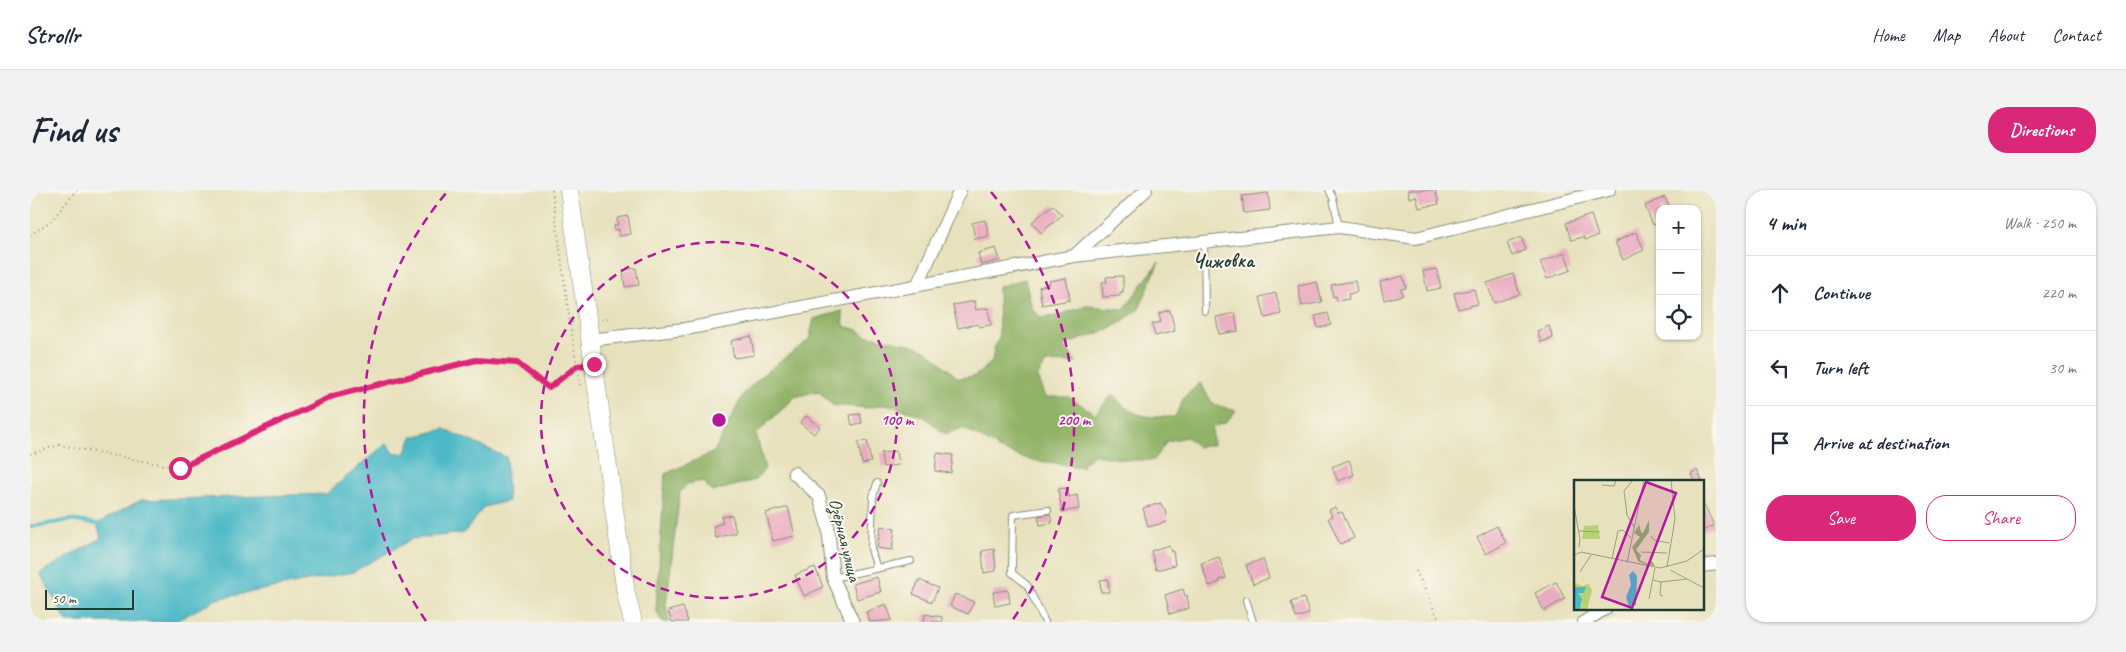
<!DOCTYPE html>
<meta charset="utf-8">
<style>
body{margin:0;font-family:Caveat,sans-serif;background:#f2f2f3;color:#1f2937}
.controls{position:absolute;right:15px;top:15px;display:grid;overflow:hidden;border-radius:10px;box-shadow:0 1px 4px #0004}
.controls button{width:45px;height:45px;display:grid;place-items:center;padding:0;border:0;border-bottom:1px solid #e0e1e3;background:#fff;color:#1f2937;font:25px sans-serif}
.scale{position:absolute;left:15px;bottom:12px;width:89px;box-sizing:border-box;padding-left:5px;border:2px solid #1f3d34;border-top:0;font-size:14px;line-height:18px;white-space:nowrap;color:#1f3d34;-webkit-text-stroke:4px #fbf7ec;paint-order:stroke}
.stop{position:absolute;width:15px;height:15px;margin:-11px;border:4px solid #db2777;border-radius:50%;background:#fff}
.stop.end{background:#db2777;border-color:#fff;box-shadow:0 1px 5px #0008}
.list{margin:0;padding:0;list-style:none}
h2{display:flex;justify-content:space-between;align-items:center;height:65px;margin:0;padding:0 20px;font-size:21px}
h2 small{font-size:16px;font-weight:400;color:#747a83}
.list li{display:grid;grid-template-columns:32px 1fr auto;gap:15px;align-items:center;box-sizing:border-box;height:75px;padding:0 20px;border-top:1px solid #e0e1e3}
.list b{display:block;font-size:19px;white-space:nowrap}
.list em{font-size:16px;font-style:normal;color:#747a83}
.actions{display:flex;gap:10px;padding:15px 20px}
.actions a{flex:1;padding:11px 0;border:1px solid #db2777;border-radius:20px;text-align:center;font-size:18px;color:#db2777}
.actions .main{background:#db2777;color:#fff}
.icon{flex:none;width:28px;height:28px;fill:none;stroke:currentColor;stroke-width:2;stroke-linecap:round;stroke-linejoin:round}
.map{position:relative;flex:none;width:1686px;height:432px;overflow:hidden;border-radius:20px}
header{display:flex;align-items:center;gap:30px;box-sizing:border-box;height:70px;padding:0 25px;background:#fff;border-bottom:1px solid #e0e1e3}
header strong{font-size:24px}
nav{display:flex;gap:28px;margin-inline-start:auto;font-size:18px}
.intro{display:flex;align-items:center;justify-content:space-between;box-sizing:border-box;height:120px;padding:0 30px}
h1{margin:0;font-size:35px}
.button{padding:12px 22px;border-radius:20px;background:#db2777;color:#fff;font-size:18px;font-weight:700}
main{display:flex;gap:30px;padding:0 30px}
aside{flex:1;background:#fff;border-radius:20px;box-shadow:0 1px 4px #0004}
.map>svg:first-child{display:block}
.forest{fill:#91b368;stroke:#58784e}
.water{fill:#4db9c7;stroke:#367b7e}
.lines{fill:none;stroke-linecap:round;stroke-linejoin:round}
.stream{stroke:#4db9c7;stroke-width:4}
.building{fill:#eaabc0}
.lane-casing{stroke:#848f78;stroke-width:8}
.street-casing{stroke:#848f78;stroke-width:14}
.secondary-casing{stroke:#848f78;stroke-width:19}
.path{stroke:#848f78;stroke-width:2;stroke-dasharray:1 4;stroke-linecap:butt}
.lane{stroke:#fff;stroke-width:6}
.street{stroke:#fff;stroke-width:12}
.secondary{stroke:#fff;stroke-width:18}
.route{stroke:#db2777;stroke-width:6}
.ring{fill:none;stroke:#b5179e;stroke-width:2.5;stroke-dasharray:9 6}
.labels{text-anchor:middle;stroke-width:4;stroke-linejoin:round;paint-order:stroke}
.street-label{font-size:18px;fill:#1f3d34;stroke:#fbf7ec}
.quarter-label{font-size:20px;font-weight:bold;fill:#1f3d34;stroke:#fbf7ec}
.inset-road{fill:none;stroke:#989f86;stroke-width:1}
.view{fill:#b5179e;fill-opacity:0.15;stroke:#b5179e;stroke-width:2.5}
.inset-edge{fill:none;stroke:#1f3d34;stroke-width:2.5}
.centre{fill:#b5179e;stroke:#fbf7ec;stroke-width:2.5}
.ring-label{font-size:15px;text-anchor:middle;font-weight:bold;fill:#b5179e;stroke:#fbf7ec;stroke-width:4;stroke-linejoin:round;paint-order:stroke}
</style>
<header>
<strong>Strollr</strong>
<nav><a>Home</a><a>Map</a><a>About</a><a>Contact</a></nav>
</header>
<div class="intro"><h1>Find us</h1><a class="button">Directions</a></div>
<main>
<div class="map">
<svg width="1686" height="432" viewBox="0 0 1686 432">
<rect width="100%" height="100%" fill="#fbf7ec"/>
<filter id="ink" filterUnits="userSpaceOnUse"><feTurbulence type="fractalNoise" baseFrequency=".02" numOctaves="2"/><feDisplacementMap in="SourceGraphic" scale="10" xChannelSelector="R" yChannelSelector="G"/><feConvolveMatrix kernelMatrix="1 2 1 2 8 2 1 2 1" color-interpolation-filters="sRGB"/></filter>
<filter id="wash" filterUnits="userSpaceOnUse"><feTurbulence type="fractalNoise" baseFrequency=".0096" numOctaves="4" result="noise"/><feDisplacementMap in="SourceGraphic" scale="20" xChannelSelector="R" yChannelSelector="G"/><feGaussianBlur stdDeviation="1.12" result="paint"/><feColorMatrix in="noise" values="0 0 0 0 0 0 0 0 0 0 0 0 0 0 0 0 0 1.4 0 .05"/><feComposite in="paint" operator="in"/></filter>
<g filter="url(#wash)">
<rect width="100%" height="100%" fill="#e8e1bd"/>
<!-- forest -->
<path class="forest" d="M1129,72L1109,119L1081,139L1034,155L1046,172L1016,173L1007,187L1015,207H1039L1065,224L1083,204C1102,229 1116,227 1145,227L1154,207L1170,193L1183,214L1206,221L1195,233L1182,237L1183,255L1168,257L1157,247L1137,251L1124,270H1098L1064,265L1052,274L1053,277L1001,270L968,259L966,256L933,238L915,244L895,227L857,214L837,218L802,215L788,201L765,207L726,244L735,279L725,290L682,302L673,291L657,294L650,302L636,415L639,432H632L626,420L635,284L684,262L714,203L731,186L779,150L784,129L812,121L814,136L828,140L835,145L883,155L898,161L928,188L945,186L962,172L964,159L969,148L968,97L995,89L1002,118L1011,128L1026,126L1056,116L1094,119Z"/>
<!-- water -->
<path class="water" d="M414,239L476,267L478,311L454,317L434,343L382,349L323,382L187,409L144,432H37L10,383L71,348L67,334L111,310L296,304L357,253L363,262L375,264L382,247Z"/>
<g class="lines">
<!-- stream -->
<path class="stream" d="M0,337L40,330L67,334"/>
</g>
<g id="blocks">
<!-- building -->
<path class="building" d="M1378,0H1405L1409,14L1389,18L1386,6L1379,8Z
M1238,3L1240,20L1214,23L1212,6Z
M1635,7L1640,19H1630V32L1623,35L1615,16Z
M1023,15L1032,25L1011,43L1002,32Z
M1561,25L1568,46L1555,50L1554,47L1541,50L1536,33Z
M598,26L601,44L589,46V39L585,40L584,35H588L587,28Z
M955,30L959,46L945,49L942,33Z
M1606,42L1614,60L1593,70L1585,52Z
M1491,47L1496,60L1482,66L1477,53Z
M966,58L970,70L951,75L948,63Z
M1535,63L1541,80L1517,89L1510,72Z
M606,78L609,95L595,97L593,80Z
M1407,79L1411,98L1397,101L1393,81Z
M1483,84L1490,104L1464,113L1457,93Z
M1093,86V102H1090V106L1073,107L1072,92H1077L1076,87Z
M1373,86L1376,98L1371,99L1373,105L1354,110L1350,92Z
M1036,88L1040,110L1012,115L1009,97L1020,94L1019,91Z
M1325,91L1327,102L1318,104L1319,109L1307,111L1306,106L1303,107L1301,95Z
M1287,92L1292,112L1272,116L1268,96Z
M1444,99L1448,114L1428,119L1424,103Z
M1246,103L1251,124L1235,128L1230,107Z
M944,111L946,120L958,118L961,135L949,137L948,134L928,138L923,115Z
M1140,120L1145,141L1125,146L1122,134L1131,132L1129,123Z
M1205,123L1208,141L1189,144L1186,127Z
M1298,123L1301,135L1288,138L1285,126Z
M1519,136L1523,148L1511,152L1507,141Z
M721,146L724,165L704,168L701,151Z
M830,224L832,233L822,235L820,225Z
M776,226L790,237L784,244L770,233Z
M837,251L841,272L832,274L828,252Z
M866,261L868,275L853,277L851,263Z
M907,263L923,265L921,283L905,281Z
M1319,270L1324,285L1308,291L1302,277Z
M1667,280L1672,291H1664L1661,283Z
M1037,298L1039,307L1047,305L1049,319L1032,322L1028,299Z
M1131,313L1133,319H1135L1137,332L1118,337L1113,318Z
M1675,316L1684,336L1672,341V318Z
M758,317L765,346L743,351L736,323Z
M1305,317L1308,323L1312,322L1324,348L1310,354L1298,328L1302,326L1299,320Z
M1020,324L1022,333L1010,335L1008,326Z
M702,325L706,343L686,348L683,336L693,333L691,327Z
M851,336L865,339L862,360L847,358Z
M1467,336L1476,353L1456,364L1447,347Z
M1139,355L1141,362L1143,361L1145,375L1126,380L1121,361Z
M964,359L966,381L954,383L952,361Z
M1189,367L1196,388L1189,390L1190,392L1179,396L1171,373Z
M1233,369L1239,388L1223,394L1216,375Z
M785,377L793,397L774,406L765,385Z
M847,387L851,402L827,409L823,394Z
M1078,389L1079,402H1071L1070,390Z
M889,390L908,398L902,412L883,404Z
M1526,392L1535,409L1514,421L1505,403Z
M1153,399L1155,406L1157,405L1159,418L1140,424L1135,405Z
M978,400L980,413L965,416L963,402Z
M925,404L944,412L938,424L920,416Z
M1274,408L1279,424L1266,428L1261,412Z
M856,414L862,430L840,432L836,422Z
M653,417L658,432H642L638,421Z
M895,424L912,427V432H894Z"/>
</g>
</g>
<g filter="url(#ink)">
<use href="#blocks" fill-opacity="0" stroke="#848f78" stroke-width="1"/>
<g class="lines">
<!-- lane casing -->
<g class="lane-casing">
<path id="lane" d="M1299,0L1303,8L1309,37
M1174,51L1175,121
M847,293L843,307L841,359L847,379
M803,388L881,371
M1216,410L1223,432
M1015,432L997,395L982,383L983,325L1018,320"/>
</g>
<!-- street casing -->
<g class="street-casing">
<path id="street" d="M1044,66L1116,0
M887,96L930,0
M559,150L655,139L1044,66L1309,37L1386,48L1579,0
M764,283L789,306L798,337L803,388L823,432
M1672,376L1686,374
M1554,432L1576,418"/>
</g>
<!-- secondary casing -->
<g class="secondary-casing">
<path id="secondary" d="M539,0L596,404L603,432"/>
</g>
<!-- path -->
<path class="path" d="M522,0L540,133
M0,45L21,31L47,0
M572,129L580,128
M543,132L540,133L550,195
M0,264L29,255L150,278L303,206L445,170L487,173L519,198L550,175
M1386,381L1410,432"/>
<!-- lane -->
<use href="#lane" class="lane"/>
<!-- street -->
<use href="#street" class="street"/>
<!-- secondary -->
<use href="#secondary" class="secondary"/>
</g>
</g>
<g class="lines" filter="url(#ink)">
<!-- route -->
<path class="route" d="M150,278L303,206L446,170L487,173L519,198L547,176L564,174"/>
</g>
<!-- distance rings -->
<g class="ring">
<circle cx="689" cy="230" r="178"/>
<path d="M396 431A355 355 0 0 1 417 2M961 2A355 355 0 0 1 982 431"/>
</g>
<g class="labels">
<!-- street labels -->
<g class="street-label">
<text transform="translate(815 350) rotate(76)" y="6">Озёрная улица</text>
</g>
<!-- quarter labels -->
<g class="quarter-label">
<text x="1193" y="77">Чижовка</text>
</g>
</g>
<!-- overview -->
<g transform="translate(1544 290)">
<rect width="130" height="130" fill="#e8e1bd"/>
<path d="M24,45L26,59H8L10,46ZM0,102L8,106L14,104L18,110L13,130H6L8,124L4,113L10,107H0Z" fill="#b7d177"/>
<path d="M75,40V52L62,70L67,75L66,80L75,85L78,81L81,86L73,85L64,81L58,67L66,57L60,53L65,45L63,42L65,44L67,52L69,53Z" fill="#91b368"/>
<path d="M59,91L63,96L62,125L55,126L52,117L57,105L55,95ZM0,107H12L10,113H4L8,119L6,130H0Z" fill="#4db9c7"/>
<path class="inset-road" d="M28,5L40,6L42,0M0,26L6,59L5,67M52,33L60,47M53,34L50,11L59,0M5,51L26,52M77,56L80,60L95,63M67,72L93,73M0,75L7,72L86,88L113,81L130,69M38,79L44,51L49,50L57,58M53,83L70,0M93,87L101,39L97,0M96,90L130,108M6,92L17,75M79,100L87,102L86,115L89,116M87,102L113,99M75,119L81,88"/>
<path class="view" d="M72,2L102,13L58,128L28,117Z"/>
<rect width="130" height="130" class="inset-edge"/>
</g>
<circle cx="689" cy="230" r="8" class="centre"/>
<g class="ring-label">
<text x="867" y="235">100 m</text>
<text x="1044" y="235">200 m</text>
</g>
</svg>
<div class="controls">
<button>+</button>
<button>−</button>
<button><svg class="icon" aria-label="locate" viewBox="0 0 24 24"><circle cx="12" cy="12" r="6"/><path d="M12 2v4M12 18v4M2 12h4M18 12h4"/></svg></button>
</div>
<div class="scale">50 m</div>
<div class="stop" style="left:150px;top:278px"></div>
<div class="stop end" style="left:564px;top:174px"></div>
</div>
<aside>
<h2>4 min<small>Walk · 250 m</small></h2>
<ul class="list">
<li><svg class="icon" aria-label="ahead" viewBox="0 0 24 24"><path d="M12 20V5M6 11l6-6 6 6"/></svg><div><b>Continue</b></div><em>220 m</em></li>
<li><svg class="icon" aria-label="left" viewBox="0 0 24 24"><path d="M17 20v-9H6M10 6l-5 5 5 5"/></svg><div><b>Turn left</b></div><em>30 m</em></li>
<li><svg class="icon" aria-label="arrive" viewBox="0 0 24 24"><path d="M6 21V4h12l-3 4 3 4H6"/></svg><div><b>Arrive at destination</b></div></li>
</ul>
<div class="actions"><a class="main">Save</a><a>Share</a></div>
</aside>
</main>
